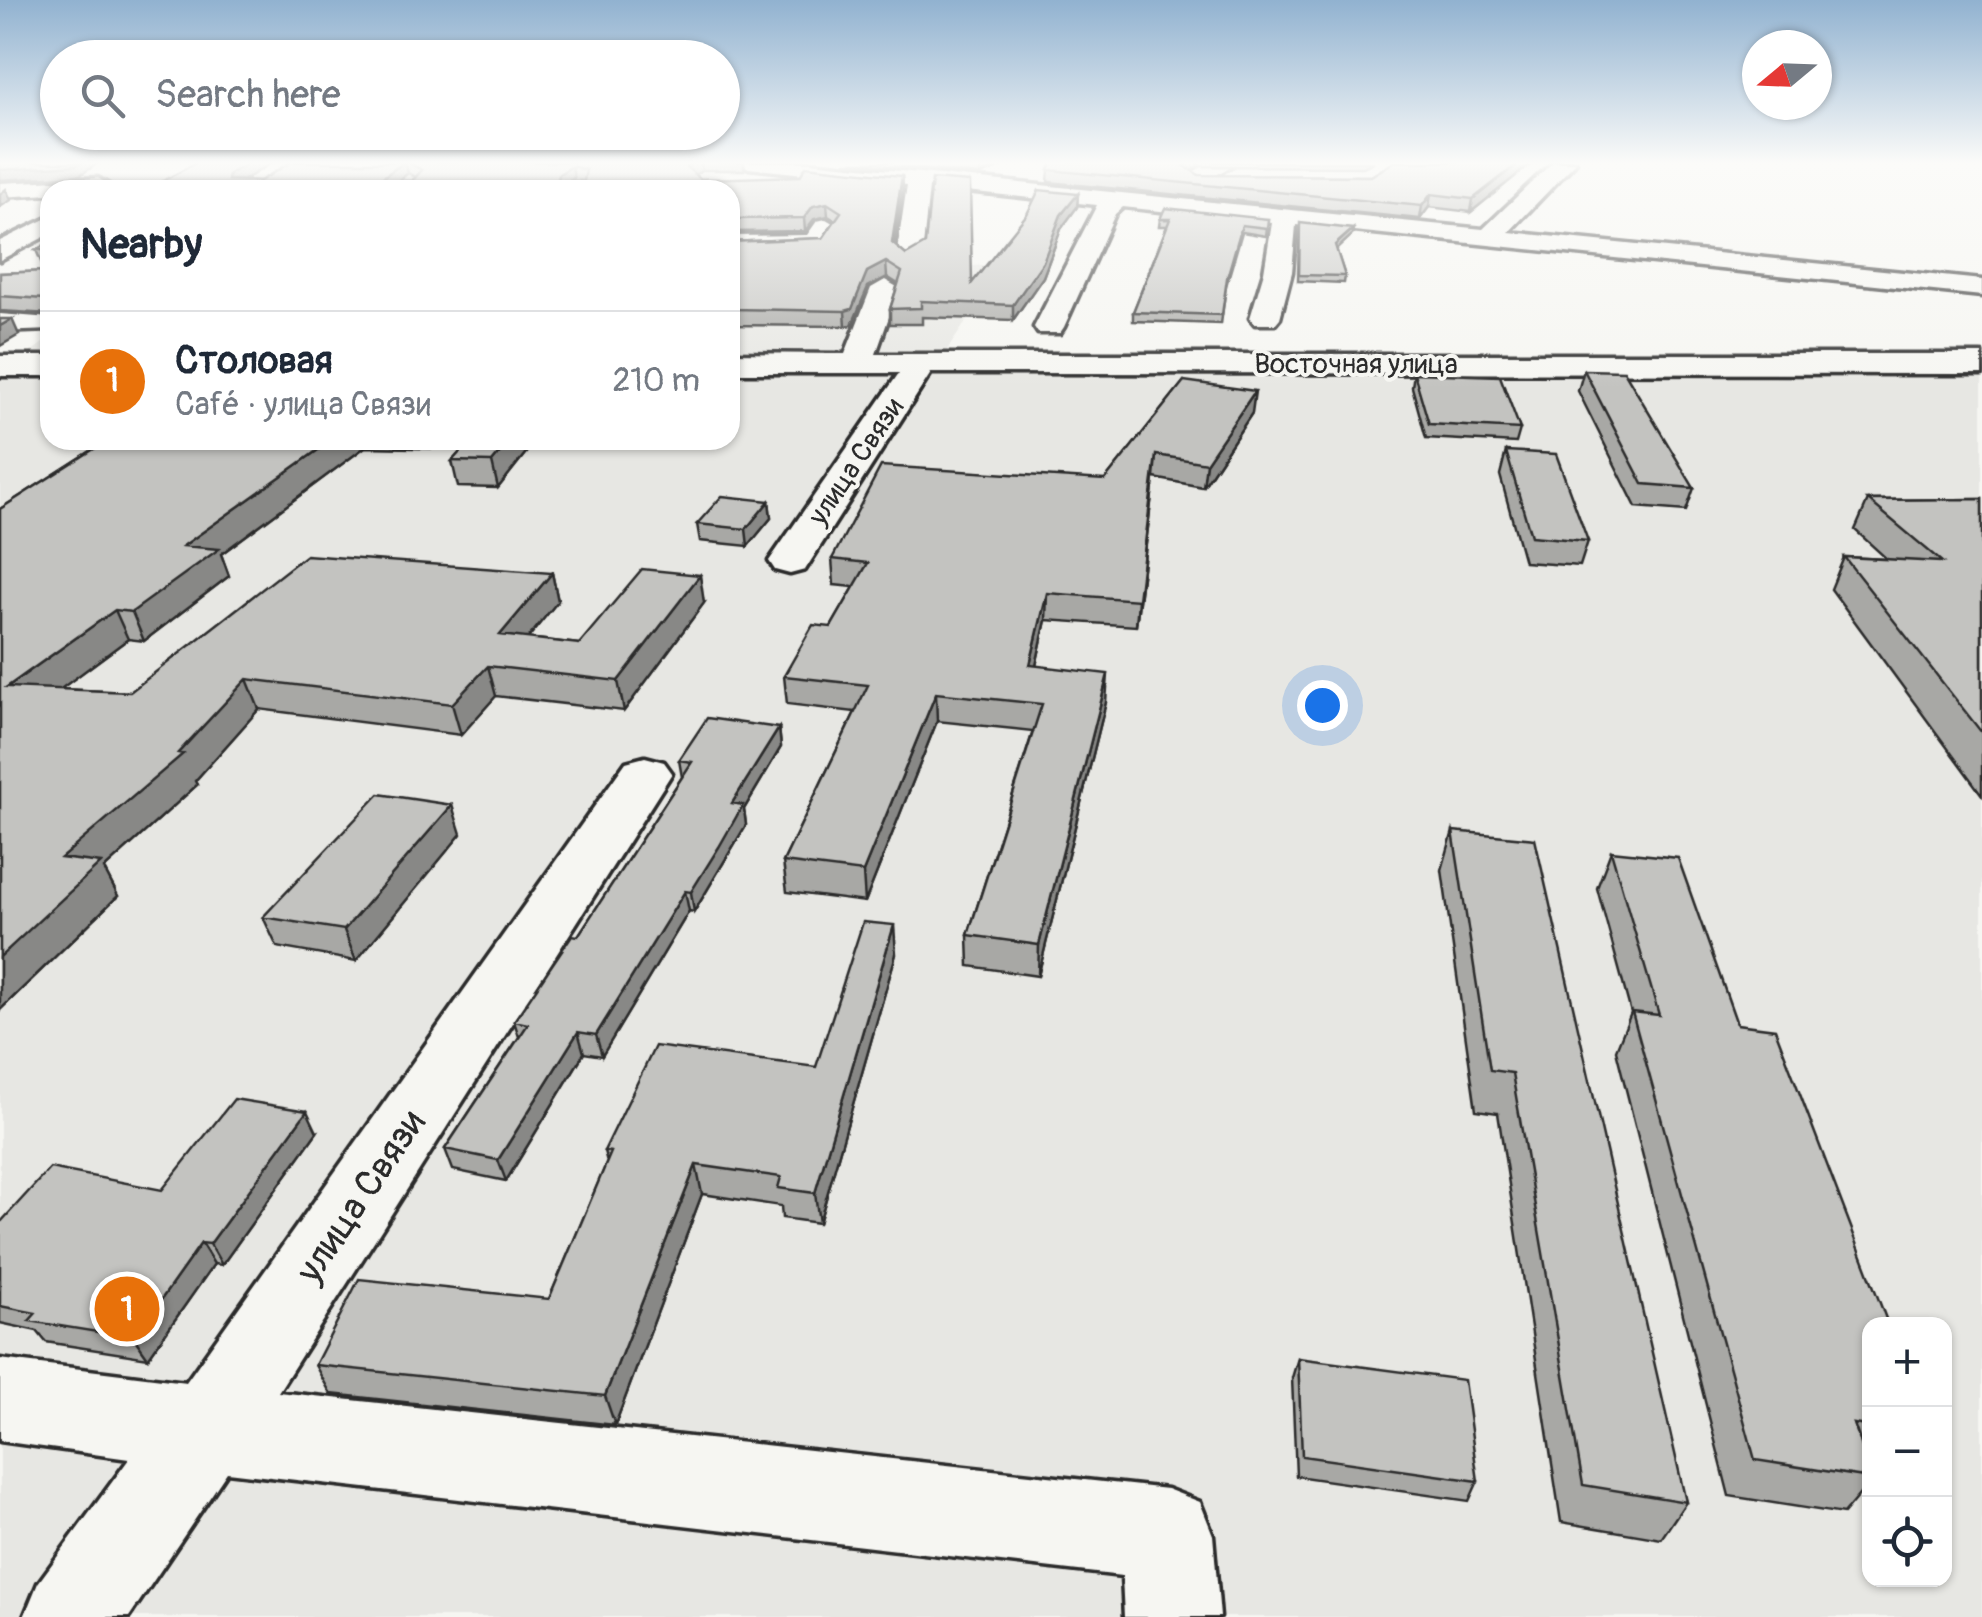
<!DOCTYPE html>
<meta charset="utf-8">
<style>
body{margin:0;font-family:Pangolin,sans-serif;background:#f2f2f3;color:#1f2937}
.controls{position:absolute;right:30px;bottom:30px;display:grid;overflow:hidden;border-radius:20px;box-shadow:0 2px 8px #0004}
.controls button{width:90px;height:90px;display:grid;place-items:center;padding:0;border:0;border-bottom:2px solid #e0e1e3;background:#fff;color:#1f2937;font:50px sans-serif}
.compass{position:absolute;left:1742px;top:30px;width:90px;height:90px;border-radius:50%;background:#fff;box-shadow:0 2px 8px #0004;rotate:251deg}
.you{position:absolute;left:1322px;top:705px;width:35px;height:35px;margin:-25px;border:8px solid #fff;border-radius:50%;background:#1a73e8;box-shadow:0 0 0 15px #1a73e833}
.badge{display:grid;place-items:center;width:65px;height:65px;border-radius:50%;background:#b45309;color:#fff;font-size:32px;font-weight:700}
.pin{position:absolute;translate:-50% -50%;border:5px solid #fff;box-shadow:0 2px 10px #0006}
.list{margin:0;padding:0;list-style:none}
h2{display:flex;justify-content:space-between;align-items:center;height:130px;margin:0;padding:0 40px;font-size:42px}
h2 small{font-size:32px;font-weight:400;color:#747a83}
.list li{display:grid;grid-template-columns:65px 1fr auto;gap:30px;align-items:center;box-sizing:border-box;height:140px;padding:0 40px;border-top:2px solid #e0e1e3}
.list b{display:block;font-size:38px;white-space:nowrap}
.list p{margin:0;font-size:32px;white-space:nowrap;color:#747a83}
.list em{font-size:32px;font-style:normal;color:#747a83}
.icon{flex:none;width:55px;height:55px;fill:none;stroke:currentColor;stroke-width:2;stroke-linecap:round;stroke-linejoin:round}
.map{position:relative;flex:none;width:1982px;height:1617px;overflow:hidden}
.search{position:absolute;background:#fff;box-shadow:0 2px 8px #0004;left:40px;top:40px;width:700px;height:110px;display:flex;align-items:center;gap:25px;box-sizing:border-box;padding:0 35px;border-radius:55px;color:#747a83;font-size:38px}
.panel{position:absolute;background:#fff;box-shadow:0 2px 8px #0004;left:40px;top:180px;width:700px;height:270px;border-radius:30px}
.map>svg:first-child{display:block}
.built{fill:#e7e7e3;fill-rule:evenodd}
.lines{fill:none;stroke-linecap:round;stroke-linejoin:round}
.minor-casing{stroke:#2b2b2b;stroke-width:7}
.minor{fill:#f6f6f2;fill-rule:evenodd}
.wall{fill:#a8a8a5;stroke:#2b2b2b;stroke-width:2.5;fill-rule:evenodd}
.shaded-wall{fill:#888886;stroke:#2b2b2b;stroke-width:2.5}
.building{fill:#c3c3c0;stroke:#2b2b2b;stroke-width:2.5;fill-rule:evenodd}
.labels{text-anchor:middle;stroke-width:8;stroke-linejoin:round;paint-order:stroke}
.far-street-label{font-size:28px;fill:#2b2b2b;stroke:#f6f6f2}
.near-street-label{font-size:38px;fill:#2b2b2b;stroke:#f6f6f2}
</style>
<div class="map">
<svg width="1982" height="1617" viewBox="0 0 1982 1617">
<rect width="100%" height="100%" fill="#f6f6f2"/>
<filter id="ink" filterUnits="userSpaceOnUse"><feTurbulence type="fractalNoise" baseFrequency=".01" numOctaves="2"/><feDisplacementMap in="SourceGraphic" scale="20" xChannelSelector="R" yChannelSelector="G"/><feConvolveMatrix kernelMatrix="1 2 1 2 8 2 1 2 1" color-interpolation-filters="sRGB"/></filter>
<g filter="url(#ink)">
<!-- built -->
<path class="built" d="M1005,264L933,371L1982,376V1617H0V370H6L50,338V440H730V280ZM1870,1324H1944V1580H1870Z"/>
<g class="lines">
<!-- minor casing -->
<g class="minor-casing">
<path id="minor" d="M738,162H810L1483,229L1553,162H1576L1509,232L1982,280V296L1296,225L1292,272L1280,318L1275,324H1255L1250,318L1264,272L1272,223L1123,207L1115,214L1064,327L1060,333H1038L1034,327L1097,205L929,187L922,258L909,266L896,258L907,185L749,168Z
M1210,162H1238L1204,182H1188L1185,177Z
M98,178L109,185L106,190H50V194L0,197V183Z
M50,217V234L0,260V241Z
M826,219L838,226L824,248L730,252V236L807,235L817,221Z
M885,280L899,288L876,354H1982V374L931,373L805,570L790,574L775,570L769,561L899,373H730V353L845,354L871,288Z
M0,314L50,318V330L0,332Z
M0,356H50V376H0Z
M645,757L664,762L672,773L278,1392L1167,1489L1200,1502L1213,1535L1220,1617H1124L1122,1576L227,1472L129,1617H24L38,1583L129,1459L0,1441V1359L186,1382L626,762Z"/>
</g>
<!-- minor -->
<use href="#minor" class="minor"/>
</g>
<!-- wall -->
<path class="wall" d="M291,162H744V170H702L695,175L701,179L902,176L903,188L894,245L906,255L972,283L1078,194L1077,207L1061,229L1043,277L1013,320L922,317V324H890V309L898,284L887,277L868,287L852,325L846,326L730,325V242L823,238L835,220L828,216L814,219L805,231L730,232V190H146L244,180L260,181ZM408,173L415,177L412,181H397Z
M845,162H1013L980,175Z
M1052,162H1374L1363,167L1198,166L1192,171L1199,175L1371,176L1394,162H1533L1471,212L1429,207L1420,219L1048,182L1049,170Z
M1160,219H1268L1266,236L1242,232L1226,286L1221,324L1133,321V312L1167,226H1159Z
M1299,229L1352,235L1336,249L1345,276L1344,283L1298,281Z
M50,242V314L0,311V273L47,271V264H42L36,250Z
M1584,370L1694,488L1686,511L1636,507L1578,391Z
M1414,373L1520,429L1516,443L1426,438L1412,387Z
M1184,381L1252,413L1203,487L1154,478L1136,626L1046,620L1036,666L1106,702L1038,976L969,966L968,935L1033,731L937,721L865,902L787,892L783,862L855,712L787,704L784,676L831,627L854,587L834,585L832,559L1105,480Z
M108,440H536L498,488L458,487L452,461L463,449L365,447L221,554L229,576L144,641L128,639L60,689L130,692L552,573L558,601L528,638L579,644L704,603L624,711L496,696L461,735L259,709L195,781L197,785L104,869L118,896L0,1010V509Z
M1506,451L1588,541L1580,566L1524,562L1500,475Z
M1982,499V795L1831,589L1844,557L1887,559L1855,530L1868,500Z
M769,501L771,518L748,546L700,541L697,524Z
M779,728L781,747L744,809L746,825L694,912L689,911L602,1056L584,1053L506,1181L453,1170L445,1149L519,1037L514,1021L578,936L682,777L679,760Z
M1453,831L1686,1502L1661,1539L1561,1522L1498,1113L1476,1110L1442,870Z
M461,834L356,961L277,947L263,917Z
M1611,851L1737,1024L1870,1324V1482L1843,1514L1729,1496L1616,1050L1631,1013L1597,888Z
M896,954L819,1223L782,1218L781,1206L702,1194L615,1425L331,1394L315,1365L549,1299L607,1162L604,1151L816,1067Z
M317,1132L222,1265L214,1264L148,1358L46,1342L37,1331L0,1323V1223L162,1190Z
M1298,1358L1478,1481L1469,1501L1296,1476L1292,1378Z"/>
<!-- shaded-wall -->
<path class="shaded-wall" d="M81,162H100L80,175L0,180V170Z
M250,162H273L233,187L228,180L229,174Z
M404,162H405L408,173L386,190L383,177Z
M695,162H701L702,170L687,180L686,167Z
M983,162H1013L980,175V163Z
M1190,162H1198V166L1183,178L1184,166Z
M1520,162H1533L1471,212L1473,199Z
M572,166L574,178L561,187L558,180L559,174Z
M902,176L903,188L892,257V243Z
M6,189L11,200L0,207V194Z
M1078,194L1077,207L1061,229L1043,277L1013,320V305L1061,215Z
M1431,194L1429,207L1420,219L1422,206Z
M827,203L828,216L814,219L805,231L804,218L813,206Z
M1353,229L1352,235L1334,252L1335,245Z
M886,262L887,277L868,287L852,325L846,326L845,311L867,272Z
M12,319L19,335L0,346V326Z
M1255,391L1252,413L1203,487L1206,463Z
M332,440H363L365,447L221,554L229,576L144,641L132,612L183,546Z
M510,440H536L498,488L492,462Z
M1156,455L1154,478L1136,626L1138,600Z
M769,501L771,518L748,546L746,529Z
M552,573L558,601L507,664L500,635Z
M700,575L704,603L624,711L618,681Z
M1047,593L1046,620L1030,693V665Z
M115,610L128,639L23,717L7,687Z
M488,666L496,696L461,735L452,704Z
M1108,674L1106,702L1038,976L1039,945Z
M247,679L259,709L195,781L197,785L104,869L118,896L0,1010V957L61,858L178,753Z
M936,693L937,721L865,902L863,872Z
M779,728L781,747L744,809L746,825L694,912L691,892L732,803Z
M452,805L461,834L356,961L344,930Z
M685,891L689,911L602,1056L596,1035Z
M894,925L896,954L819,1223L815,1193Z
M578,1032L584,1053L506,1181L498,1160Z
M307,1111L317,1132L222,1265L210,1244Z
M696,1165L702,1194L615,1425L605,1396Z
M201,1243L214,1264L148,1358L134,1338Z"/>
<!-- building -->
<path class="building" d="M0,162H81L76,165L0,170Z
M198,162H250L229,174L228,180L260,181L291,162H404L383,177L387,181H412L422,170L407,162H695L686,167L701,179L800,176L806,166L902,176L892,243L906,255L925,244L932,179L970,182L972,283L1027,214L1039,190L1078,194L1061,215L1043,262L1013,305L921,301V308L890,309L902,272L886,262L867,272L852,309L845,311L730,309V242L823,238L841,212L827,203L813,206L804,218L730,219V190H146ZM572,166L586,170L584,181L558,180L559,174Z
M1052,162H1190L1184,166L1199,175L1371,176L1394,162H1520L1473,199L1431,194L1422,206L1049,170Z
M1165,208L1268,219L1267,228L1242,225L1227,278L1222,315L1133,312L1170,219H1160Z
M1300,223L1353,229L1335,245L1345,276L1299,275Z
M50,242V307H47L44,299L0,296V273L47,271V250H36Z
M0,319H12L0,326Z
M1584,370L1624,371L1694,488L1643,484Z
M1414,373L1500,376L1520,429L1429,424Z
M1184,381L1255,391L1206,463L1156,455L1138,600L1047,593L1030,665L1108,674L1039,945L968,935L1042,704L936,693L863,872L783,862L868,685L784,676L813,625L831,627L868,563L832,559L881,466L1105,480Z
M108,440H332L183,546L219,549L132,612L115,610L7,687L130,692L306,555L552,573L500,635L579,644L642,569L700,575L618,681L488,666L452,704L247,679L178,753L183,754L61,858L101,863L0,957V509Z
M471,440H510L492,462L452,461Z
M1506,451L1556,454L1588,541L1531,536Z
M722,496L769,501L746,529L697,524Z
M1982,499V733L1844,557L1942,562L1868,500Z
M707,718L779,728L732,803L743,805L719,847L691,892L685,891L596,1035L578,1032L498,1160L445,1149L528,1024L514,1021L572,935L578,936L692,762L679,760Z
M379,794L452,805L344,930L263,917Z
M1453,831L1535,839L1686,1502L1583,1485L1512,1073L1490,1070Z
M1611,851L1678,858L1737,1024L1775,1029L1888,1324H1870V1427L1854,1424L1870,1470V1478L1755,1460L1632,1012L1659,1015Z
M863,922L894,925L815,1193L778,1188L781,1177L696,1165L605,1396L315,1365L359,1279L549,1299L611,1152L604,1151L655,1046L816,1067Z
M234,1099L307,1111L210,1244L201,1243L134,1338L29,1321L36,1313L0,1306V1223L50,1168L162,1190Z
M1298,1358L1464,1380L1478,1481L1302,1456Z"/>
</g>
<!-- sky -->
<linearGradient id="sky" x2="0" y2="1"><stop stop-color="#91b2d0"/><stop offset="0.42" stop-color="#fbfbf9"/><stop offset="1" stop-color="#fbfbf9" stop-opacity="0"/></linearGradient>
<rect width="1982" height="388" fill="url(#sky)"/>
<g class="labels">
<!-- far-street labels -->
<g class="far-street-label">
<text x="1356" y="373">Восточная улица</text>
<text transform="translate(855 461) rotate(-56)" y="10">улица Связи</text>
</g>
<!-- near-street labels -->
<g class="near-street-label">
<text transform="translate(360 1196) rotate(-56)" y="13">улица Связи</text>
</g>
</g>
</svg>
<div class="controls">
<button>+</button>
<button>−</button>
<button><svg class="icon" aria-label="locate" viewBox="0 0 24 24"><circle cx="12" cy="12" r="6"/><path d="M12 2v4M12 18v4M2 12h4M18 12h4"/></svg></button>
</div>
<svg class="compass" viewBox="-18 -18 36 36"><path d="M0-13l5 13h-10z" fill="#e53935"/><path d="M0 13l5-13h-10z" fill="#747a83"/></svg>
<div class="you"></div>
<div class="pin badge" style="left:127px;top:1309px;background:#e8710a">1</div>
<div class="search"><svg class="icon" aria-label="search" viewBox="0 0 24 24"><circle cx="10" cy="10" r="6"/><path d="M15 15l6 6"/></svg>Search here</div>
<section class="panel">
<h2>Nearby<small></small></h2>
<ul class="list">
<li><span class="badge" style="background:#e8710a">1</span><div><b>Столовая</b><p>Café · улица Связи</p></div><em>210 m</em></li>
</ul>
</section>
</div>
